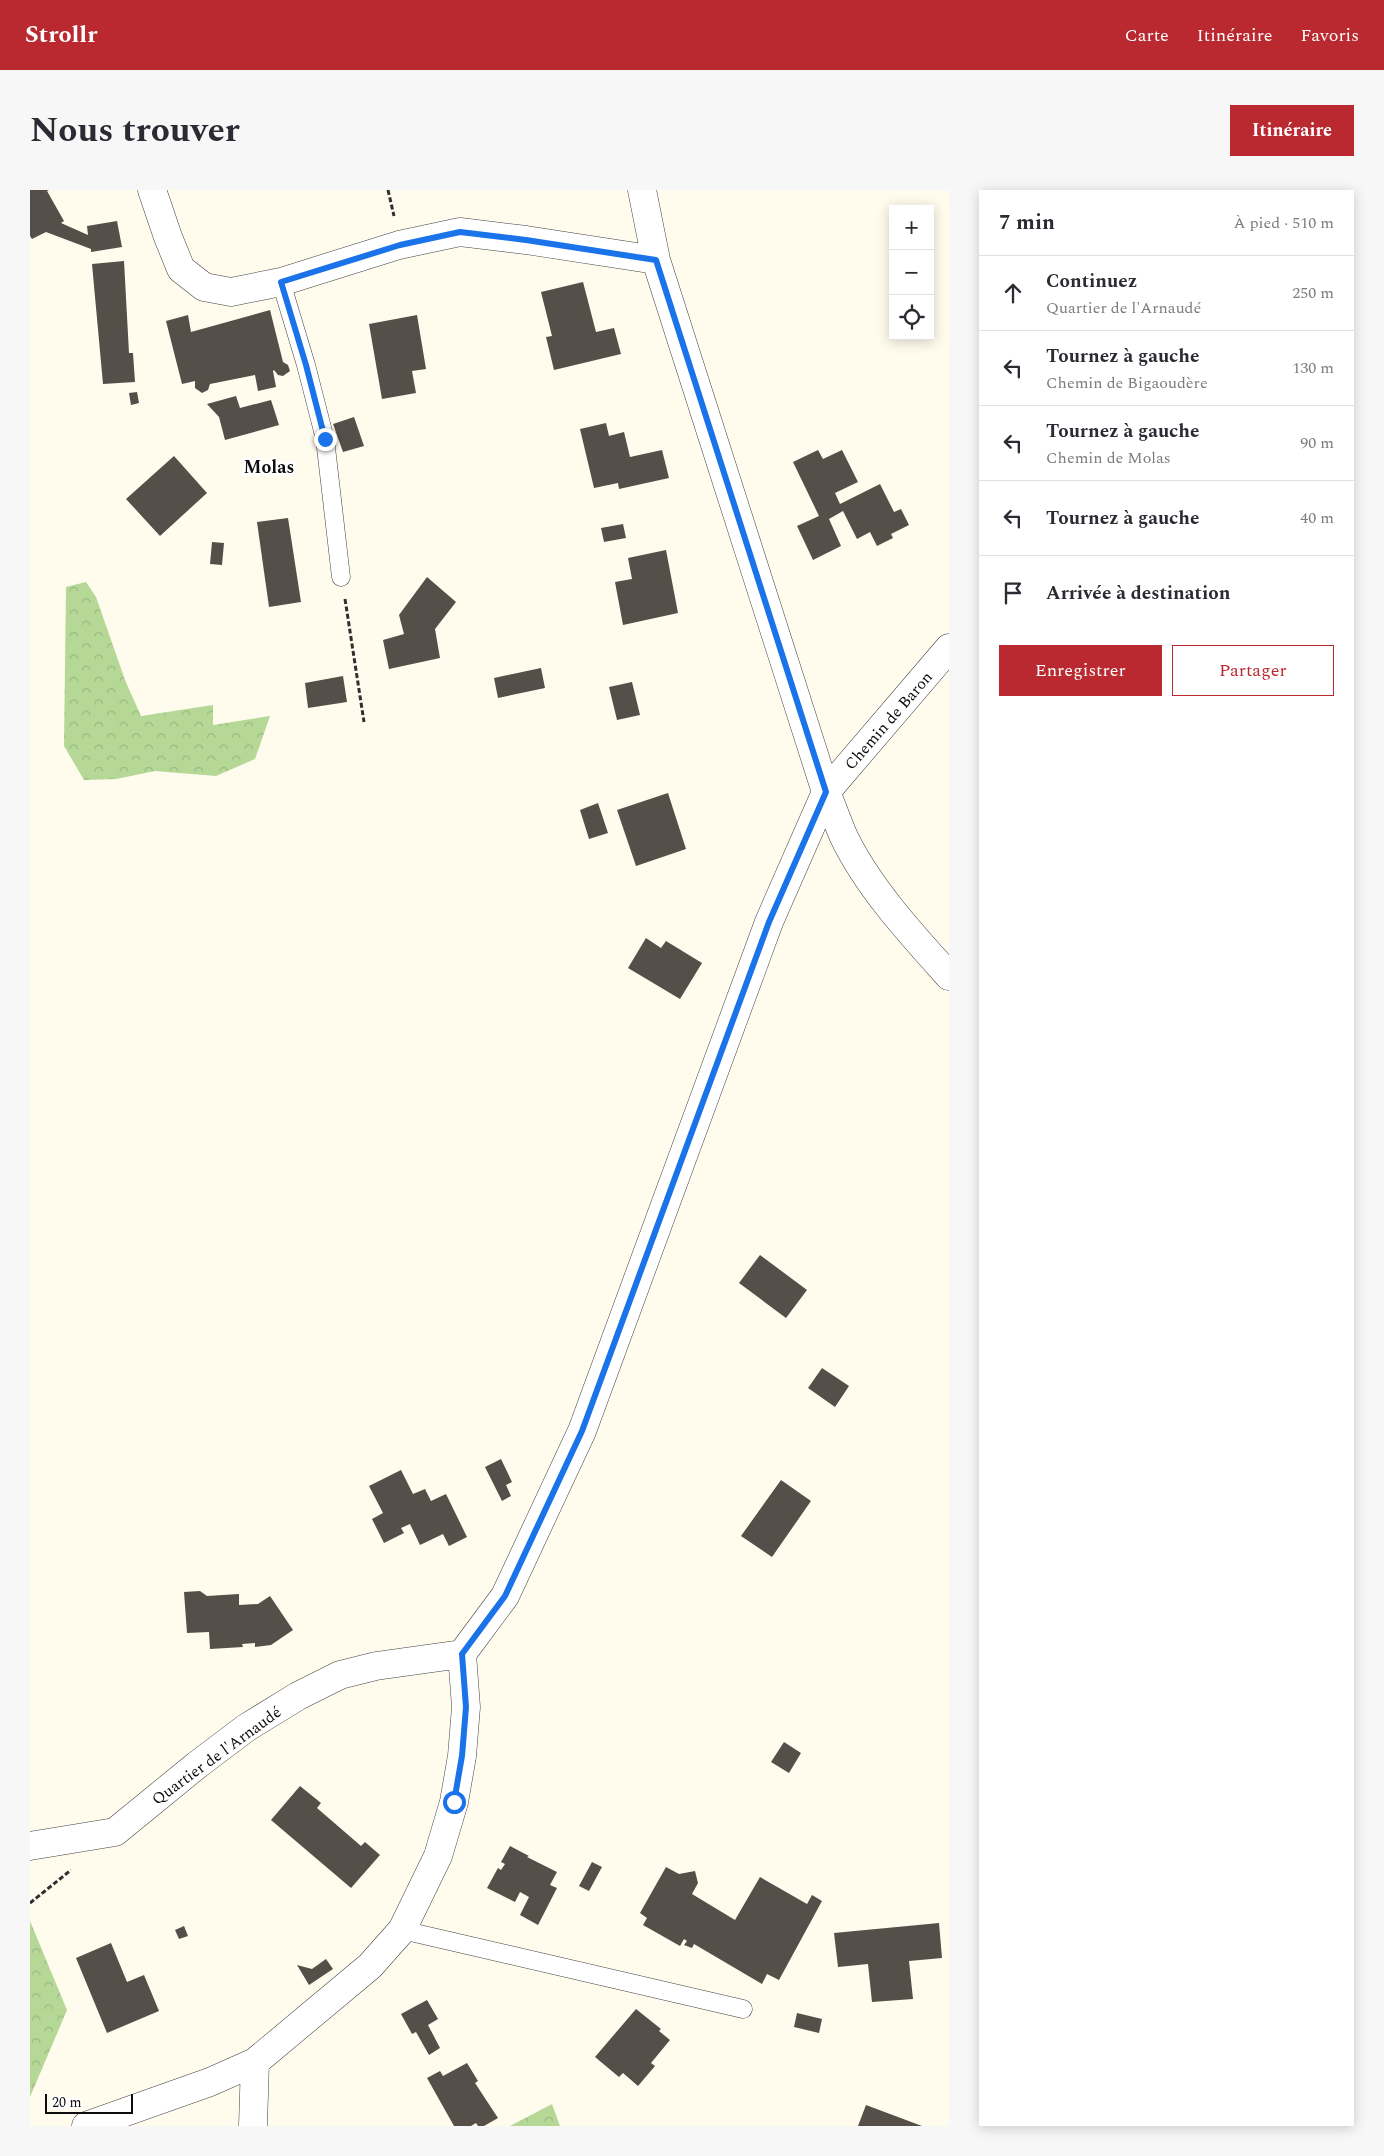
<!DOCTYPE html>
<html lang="fr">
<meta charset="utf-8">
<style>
body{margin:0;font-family:Spectral,serif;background:#f7f7f7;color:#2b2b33}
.controls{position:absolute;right:15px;top:15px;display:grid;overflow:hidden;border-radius:0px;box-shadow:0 2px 12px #0003}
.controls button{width:45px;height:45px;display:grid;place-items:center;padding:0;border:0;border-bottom:1px solid #e1e1e2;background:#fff;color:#2b2b33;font:25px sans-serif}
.scale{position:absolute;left:15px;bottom:12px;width:88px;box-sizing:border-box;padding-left:5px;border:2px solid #0d0d0d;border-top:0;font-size:14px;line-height:18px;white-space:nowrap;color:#0d0d0d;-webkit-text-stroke:4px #fff;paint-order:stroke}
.stop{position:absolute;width:15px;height:15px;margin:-11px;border:4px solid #1a73e8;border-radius:50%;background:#fff}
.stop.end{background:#1a73e8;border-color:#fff;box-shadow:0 1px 5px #0008}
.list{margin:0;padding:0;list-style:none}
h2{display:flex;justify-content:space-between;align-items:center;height:65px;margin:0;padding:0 20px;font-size:21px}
h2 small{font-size:16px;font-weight:400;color:#7c7c81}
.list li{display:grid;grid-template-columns:32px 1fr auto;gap:15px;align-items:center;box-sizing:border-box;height:75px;padding:0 20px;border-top:1px solid #e1e1e2}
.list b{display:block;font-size:19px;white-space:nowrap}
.list p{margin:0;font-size:16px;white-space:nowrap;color:#7c7c81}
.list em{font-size:16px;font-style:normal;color:#7c7c81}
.actions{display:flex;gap:10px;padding:15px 20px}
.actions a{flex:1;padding:11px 0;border:1px solid #ba2830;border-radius:0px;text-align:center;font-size:18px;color:#ba2830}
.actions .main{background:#ba2830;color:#fff}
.icon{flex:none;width:28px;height:28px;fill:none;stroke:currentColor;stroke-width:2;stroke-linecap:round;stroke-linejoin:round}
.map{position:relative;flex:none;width:919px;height:1936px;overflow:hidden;border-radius:0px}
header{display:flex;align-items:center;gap:30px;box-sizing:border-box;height:70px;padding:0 25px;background:#ba2830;color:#fff}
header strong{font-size:24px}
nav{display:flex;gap:28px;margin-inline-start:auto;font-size:18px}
.intro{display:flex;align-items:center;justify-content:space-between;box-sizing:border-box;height:120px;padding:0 30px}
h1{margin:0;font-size:35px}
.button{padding:12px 22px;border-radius:0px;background:#ba2830;color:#fff;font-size:18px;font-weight:700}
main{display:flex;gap:30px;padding:0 30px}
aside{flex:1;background:#fff;border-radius:0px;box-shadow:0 2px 12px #0003}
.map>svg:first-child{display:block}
.forest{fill:url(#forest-crowns)}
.building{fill:#554e49}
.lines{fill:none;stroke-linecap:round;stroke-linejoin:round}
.service-casing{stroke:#404040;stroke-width:19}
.minor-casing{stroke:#404040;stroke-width:29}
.path{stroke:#2f2f2f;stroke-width:3;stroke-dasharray:5 2.5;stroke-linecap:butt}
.service{stroke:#fff;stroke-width:18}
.minor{stroke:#fff;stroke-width:28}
.route{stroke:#1a73e8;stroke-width:6}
.labels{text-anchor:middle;stroke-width:5;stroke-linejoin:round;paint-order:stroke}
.street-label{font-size:16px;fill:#0d0d0d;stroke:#fff}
.neighbourhood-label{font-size:18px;font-weight:bold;fill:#0d0d0d;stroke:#fff}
</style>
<header>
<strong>Strollr</strong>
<nav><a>Carte</a><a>Itinéraire</a><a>Favoris</a></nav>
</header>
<div class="intro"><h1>Nous trouver</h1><a class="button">Itinéraire</a></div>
<main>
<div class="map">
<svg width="919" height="1936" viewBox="0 0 919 1936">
<defs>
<pattern id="forest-crowns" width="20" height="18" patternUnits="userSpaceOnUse" patternTransform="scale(1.25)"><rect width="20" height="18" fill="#b5d897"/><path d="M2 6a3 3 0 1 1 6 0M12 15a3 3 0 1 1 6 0" fill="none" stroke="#9ab881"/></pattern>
</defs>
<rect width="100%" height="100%" fill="#fffbed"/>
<!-- forest -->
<path class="forest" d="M56,392L66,407L95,490L111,526L183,515V535L240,526L225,569L186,586L125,581L86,589L54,590L34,556L36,397Z
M0,1731L37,1820L0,1907Z
M522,1914L530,1936H480Z"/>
<!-- building -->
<path class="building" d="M0,0H19L17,1L34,31L31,33L58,45L57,36L87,31L92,57L61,62V59L16,42L2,49L0,46Z
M94,71L99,163H103L105,192L73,194L62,74Z
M553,92L566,142L584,138L591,164L524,180L516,147L522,146L511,102Z
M240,120L253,172L258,175L260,181L253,186L248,185L244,180L243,181L246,197L228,201L225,185L180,194L178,200L172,203L165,198V191L152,194L136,131L158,125L161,142Z
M387,125L396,179L382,181L386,203L352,209L339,134Z
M107,202L109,213L101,215L99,203Z
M206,206L210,218L241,210L249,235L195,250L189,227L177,214Z
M324,227L334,256L313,262L303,234Z
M576,233L579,246L594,242L600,267L632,260L639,288L589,299L588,293L564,298L550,239Z
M788,260L793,269L812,260L828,292L805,303L810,314L850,294L864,322L871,319L879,335L861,344L863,348L847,356L840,342L827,349L813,321L799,329L811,356L783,370L767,336L789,326L763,272Z
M144,266L177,303L130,346L96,309Z
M258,328L271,412L239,417L227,332Z
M593,334L596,348L574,352L571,338Z
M182,352L194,353L192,375L180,374Z
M636,360L648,423L593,435L585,392L602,389L598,368Z
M397,387L426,412L405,439L410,468L359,479L353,450L374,444L369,425Z
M511,478L515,498L468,508L464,488Z
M313,486L317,512L278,518L275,493Z
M602,492L610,525L587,530L579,497Z
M638,603L656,659L606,676L587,620Z
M568,613L578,643L559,649L550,620Z
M616,748L631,758L636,751L672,773L650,809L598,778Z
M730,1065L777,1100L756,1128L709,1093Z
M792,1178L819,1196L805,1217L778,1198Z
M471,1269L482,1292L476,1295L481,1306L472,1311L455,1277Z
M371,1280L383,1304L395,1299L401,1311L416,1304L437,1347L419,1356L413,1344L390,1355L380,1334L371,1338L374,1343L354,1353L342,1329L353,1323L339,1296Z
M751,1290L781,1311L742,1367L711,1346Z
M170,1401L177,1406L209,1404V1415L228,1414L240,1406L263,1440L241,1455L225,1457V1453L212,1454L213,1457L180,1459L179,1442L157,1443L154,1402Z
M754,1552L771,1563L759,1583L741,1572Z
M270,1596L291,1613L287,1618L331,1656L335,1652L350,1665L321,1698L241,1630Z
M480,1656L499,1666L497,1667L527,1682L520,1695L527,1698L508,1735L490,1725L499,1707L490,1702L485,1712L457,1698L468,1678L471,1680L475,1674L471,1672Z
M562,1672L572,1677L559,1701L549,1696Z
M636,1677L649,1684L665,1681L668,1693L662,1704L705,1730L730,1687L777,1714L782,1705L792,1711L749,1790L737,1784L732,1794L664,1754L662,1758L654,1755L657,1751L654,1749L650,1756L613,1735L617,1728L610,1723Z
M909,1733L912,1768L879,1771L883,1809L842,1812L838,1774L808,1777L804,1743Z
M154,1736L158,1746L149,1749L145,1740Z
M81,1753L97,1792L114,1785L129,1821L77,1843L46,1768Z
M296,1769L303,1779L279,1795L267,1775L282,1779Z
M397,1810L408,1829L398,1835L410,1858L399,1865L386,1842L382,1844L371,1824Z
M606,1819L631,1839L629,1841L640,1850L621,1873L625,1876L608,1896L593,1883L589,1887L565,1867Z
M767,1823L792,1829L789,1843L764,1837Z
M437,1873L448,1891L445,1893L468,1928L454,1936H448L446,1933L441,1936H424L397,1888L410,1881L413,1886Z
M836,1915L892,1936H828Z"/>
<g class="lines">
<!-- service casing -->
<g class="service-casing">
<path id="service" d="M251,92L276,175L295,249L311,387
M372,1740L713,1819"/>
</g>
<!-- minor casing -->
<g class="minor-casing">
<path id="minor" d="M122,0L138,47L151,79L174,97L201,102L251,92L369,55L430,42L496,50L626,70
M612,0L626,70L796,602C802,616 807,631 813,645C837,696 881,744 919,786
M0,1656L85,1642L167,1575L216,1538L268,1506L310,1485L346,1476L432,1464
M56,1936L180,1892L225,1872L340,1776L372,1740L408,1666L424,1612L432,1566L436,1517L432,1464L475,1406L552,1241L739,732L796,602L919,458
M223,1936L225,1872"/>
</g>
<!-- path -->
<path class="path" d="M358,0L364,26
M315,409L334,532
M0,1713L41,1680"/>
<!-- service -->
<use href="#service" class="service"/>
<!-- minor -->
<use href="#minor" class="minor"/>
</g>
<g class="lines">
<!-- route -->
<path class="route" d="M295,249L276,175L251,92L370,55L430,42L496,50L626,70L796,602L739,732L552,1241L475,1406L432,1464L436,1517L432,1566L424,1612"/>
</g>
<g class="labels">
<!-- street labels -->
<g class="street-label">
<text transform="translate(858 530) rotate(-49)" y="6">Chemin de Baron</text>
<text transform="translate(186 1565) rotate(-36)" y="6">Quartier de l'Arnaudé</text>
</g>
<!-- neighbourhood labels -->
<g class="neighbourhood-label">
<text x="239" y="283">Molas</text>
</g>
</g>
</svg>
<div class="controls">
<button>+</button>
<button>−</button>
<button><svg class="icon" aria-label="locate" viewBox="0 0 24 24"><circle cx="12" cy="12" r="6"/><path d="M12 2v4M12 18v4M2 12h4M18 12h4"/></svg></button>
</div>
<div class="scale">20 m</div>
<div class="stop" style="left:424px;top:1612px"></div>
<div class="stop end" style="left:295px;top:249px"></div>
</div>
<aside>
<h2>7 min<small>À pied · 510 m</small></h2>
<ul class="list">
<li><svg class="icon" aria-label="ahead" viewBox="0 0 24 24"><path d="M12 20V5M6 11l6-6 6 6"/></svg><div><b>Continuez</b><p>Quartier de l'Arnaudé</p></div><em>250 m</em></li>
<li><svg class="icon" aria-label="left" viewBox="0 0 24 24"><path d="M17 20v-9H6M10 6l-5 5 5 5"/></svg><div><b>Tournez à gauche</b><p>Chemin de Bigaoudère</p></div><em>130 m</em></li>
<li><svg class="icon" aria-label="left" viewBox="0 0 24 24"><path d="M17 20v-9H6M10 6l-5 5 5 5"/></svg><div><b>Tournez à gauche</b><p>Chemin de Molas</p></div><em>90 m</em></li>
<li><svg class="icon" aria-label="left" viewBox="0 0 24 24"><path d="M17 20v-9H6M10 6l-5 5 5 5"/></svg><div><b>Tournez à gauche</b></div><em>40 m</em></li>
<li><svg class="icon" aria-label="arrive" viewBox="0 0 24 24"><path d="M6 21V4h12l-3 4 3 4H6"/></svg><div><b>Arrivée à destination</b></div></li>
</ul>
<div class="actions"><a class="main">Enregistrer</a><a>Partager</a></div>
</aside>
</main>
